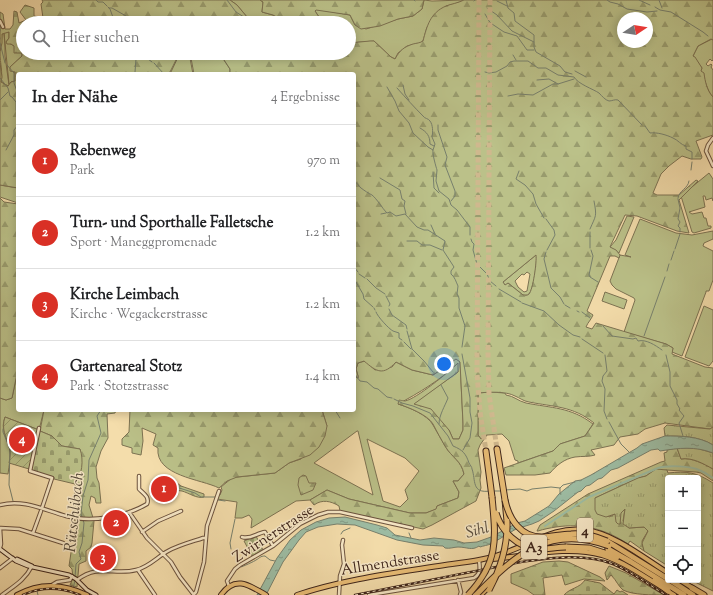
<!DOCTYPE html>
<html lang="de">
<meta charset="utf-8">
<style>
body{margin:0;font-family:"Sorts Mill Goudy",serif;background:#f6f6f6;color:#202124}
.controls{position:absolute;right:12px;bottom:12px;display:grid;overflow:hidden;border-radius:4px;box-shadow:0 2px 10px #0003}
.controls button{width:36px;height:36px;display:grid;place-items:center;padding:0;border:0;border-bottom:1px solid #e0e0e0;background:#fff;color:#202124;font:20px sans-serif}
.compass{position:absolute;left:617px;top:12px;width:36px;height:36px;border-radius:50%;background:#fff;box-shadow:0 2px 10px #0003;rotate:78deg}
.you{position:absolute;left:444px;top:364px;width:14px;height:14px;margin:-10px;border:3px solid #fff;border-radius:50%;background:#1a73e8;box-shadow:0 0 0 6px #1a73e833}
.badge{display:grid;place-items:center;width:26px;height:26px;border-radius:50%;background:#d93025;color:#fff;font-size:13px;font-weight:700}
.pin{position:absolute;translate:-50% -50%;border:2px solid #fff;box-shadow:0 1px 4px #0006}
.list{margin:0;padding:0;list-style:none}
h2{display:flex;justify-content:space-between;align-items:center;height:52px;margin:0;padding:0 16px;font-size:17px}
h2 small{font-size:13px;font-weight:400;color:#757577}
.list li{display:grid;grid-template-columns:26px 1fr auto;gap:12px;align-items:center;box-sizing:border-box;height:72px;padding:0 16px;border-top:1px solid #e0e0e0}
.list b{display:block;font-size:15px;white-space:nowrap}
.list p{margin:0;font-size:13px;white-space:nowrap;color:#757577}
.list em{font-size:13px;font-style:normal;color:#757577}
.icon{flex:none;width:22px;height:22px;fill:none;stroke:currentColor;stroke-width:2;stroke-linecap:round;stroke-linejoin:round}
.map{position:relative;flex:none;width:713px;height:595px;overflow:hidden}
.search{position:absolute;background:#fff;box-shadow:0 2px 10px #0003;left:16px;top:16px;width:340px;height:44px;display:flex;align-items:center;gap:10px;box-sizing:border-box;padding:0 14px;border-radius:22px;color:#757577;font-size:15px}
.panel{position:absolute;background:#fff;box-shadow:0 2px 10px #0003;left:16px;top:72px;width:340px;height:340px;border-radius:4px}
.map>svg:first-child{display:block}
.grass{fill:#bbc189;stroke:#7c7252;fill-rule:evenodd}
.forest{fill:url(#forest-firs);stroke:#7c7252;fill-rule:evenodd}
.cemetery{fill:url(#cemetery-stones);stroke:#7c7252}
.park{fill:url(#park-tufts);stroke:#7c7252}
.garden{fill:url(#garden-furrows);stroke:#7c7252}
.water{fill:url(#water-ripples);stroke:#77806d}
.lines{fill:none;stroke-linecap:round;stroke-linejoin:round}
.stream{stroke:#77806d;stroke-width:1}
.canal{stroke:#9dbda4;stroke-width:2}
.highway-tunnel{stroke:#cfb88e;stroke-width:5;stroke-dasharray:5 2.5;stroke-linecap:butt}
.street-casing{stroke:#6b523e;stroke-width:4.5}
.secondary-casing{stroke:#3d241a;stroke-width:5}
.primary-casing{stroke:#3d241a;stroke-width:6}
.highway-casing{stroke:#3d241a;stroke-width:7}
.street{stroke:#f8e9c8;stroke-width:2.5}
.secondary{stroke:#f8e9c8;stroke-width:3}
.primary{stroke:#eabe76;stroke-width:4}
.highway{stroke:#eabe76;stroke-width:5}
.rail-casing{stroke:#3d241a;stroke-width:2.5}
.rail{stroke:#f8e9c8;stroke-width:1;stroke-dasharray:3;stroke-linecap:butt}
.highway-bridge-casing{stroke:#3d241a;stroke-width:7;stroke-linecap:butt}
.highway-bridge{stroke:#eabe76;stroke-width:5}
.labels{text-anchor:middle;stroke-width:3;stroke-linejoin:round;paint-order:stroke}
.shield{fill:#f8e9c8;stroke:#755f4e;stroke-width:1}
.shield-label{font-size:14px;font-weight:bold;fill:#3d241a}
.street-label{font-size:15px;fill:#3d241a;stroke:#f8e9c8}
.water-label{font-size:16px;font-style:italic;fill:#554a3c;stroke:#f8e9c8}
</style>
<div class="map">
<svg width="713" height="595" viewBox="0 0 713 595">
<defs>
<pattern id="forest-firs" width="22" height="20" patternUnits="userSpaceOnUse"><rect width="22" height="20" fill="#bbc189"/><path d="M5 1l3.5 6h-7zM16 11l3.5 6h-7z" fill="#999d6f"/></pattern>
<pattern id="cemetery-stones" width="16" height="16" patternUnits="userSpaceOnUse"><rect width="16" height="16" fill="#bbc189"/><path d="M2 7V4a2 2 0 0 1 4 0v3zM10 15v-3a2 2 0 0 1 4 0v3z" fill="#999d6f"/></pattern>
<pattern id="park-tufts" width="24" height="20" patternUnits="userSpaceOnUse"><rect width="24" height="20" fill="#bbc189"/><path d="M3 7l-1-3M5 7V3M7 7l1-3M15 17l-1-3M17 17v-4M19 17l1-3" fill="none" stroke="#999d6f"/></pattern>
<pattern id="garden-furrows" width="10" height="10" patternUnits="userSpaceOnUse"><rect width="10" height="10" fill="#bbc189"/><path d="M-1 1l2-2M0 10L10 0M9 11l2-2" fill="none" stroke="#999d6f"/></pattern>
<pattern id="water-ripples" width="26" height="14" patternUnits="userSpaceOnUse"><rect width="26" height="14" fill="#9dbda4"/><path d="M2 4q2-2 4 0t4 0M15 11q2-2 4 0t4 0" fill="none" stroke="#819985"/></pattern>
</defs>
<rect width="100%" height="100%" fill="#f4ddab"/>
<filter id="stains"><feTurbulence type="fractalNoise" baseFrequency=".005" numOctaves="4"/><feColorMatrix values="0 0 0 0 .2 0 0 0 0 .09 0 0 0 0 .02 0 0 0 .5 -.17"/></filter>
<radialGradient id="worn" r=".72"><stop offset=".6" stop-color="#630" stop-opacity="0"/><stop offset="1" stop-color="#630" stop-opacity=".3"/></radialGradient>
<!-- grass -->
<path class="grass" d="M230,0H260L263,2L262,12L273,15L282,20V23H252L237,5Z
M424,0L432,1L464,0L455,4L446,6L427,27L423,41L420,43L407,46L398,53L395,59L391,57L374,41L349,43V23H323L315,11L316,9L350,15L355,25L366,29L398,19L413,16L422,9Z
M6,32H9V38L6,42L15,46L22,53V56L10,67L15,72V81L11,82L9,84L4,33Z
M4,33L5,47V56L9,85L8,86L1,82C3,73 0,63 0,53C0,46 2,41 2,34Z
M712,39L713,40V60L712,61L710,59L706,64L708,66L711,64L712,65L711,67L713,70V97C706,90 706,79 700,71L702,68L693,56L698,46Z
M180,53H189L193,74H170Z
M190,53L220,54L230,69V74H194Z
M709,173L713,179V201L712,198L706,200L705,196H703L705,207L689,212L692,214L702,212L704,218H706L708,226H711V228L694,233L692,232L681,196Z
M0,185L18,188V203L0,197Z
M627,216L634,217L619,253L610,247L616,240Z
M640,219L676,233L692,235L713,231V239L704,243L703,246L713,251V280L709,291H706V292L682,356L672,352L673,348L666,344L624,332L635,300L634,298L616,289L612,285L610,281L620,255L631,257L625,255Z
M536,255C538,260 533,290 529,294C527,296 525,295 523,295L508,283L505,286L503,282ZM527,272L530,274L527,291L524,292L518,287L515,281L522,274L524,275Z
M605,292L627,300L624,309L602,301Z
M704,306L713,310V361L709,366L685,357Z
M456,358L460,362L463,423V430L459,439H453L449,430L413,404L458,372L457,364C440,380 419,393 398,404C408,407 428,415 433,425C437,432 441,439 445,446C452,458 461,460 464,474L458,481H453L459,492L458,498L437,506V509L426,513H410L349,499L327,490L310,500L296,501L251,528L252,519L249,515L242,518H235L237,502L217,499L218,495H220L222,490L221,487L232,478L238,477L275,473L289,463L301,459L327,426L322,410H354V376L358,378V376L356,369L358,363L365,361L375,370L392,367L396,362L412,370L433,375L447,366ZM357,431H358L373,495L314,463ZM367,439L405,458L419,471L405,490L408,499L400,507L383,501Z
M18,369V410H44L39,430L5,417C0,430 7,436 10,448C11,456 9,466 8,474L0,473V398L6,400L12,398Z
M490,392L505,393L506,395C514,396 518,401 526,403C551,408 571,407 593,424L585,436L560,444L553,451L518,463V461L515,460L509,441L502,434L487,435L481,439L478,435V393Z"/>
<!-- forest -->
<path class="forest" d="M42,0H230L237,5L252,23H23V53H180L179,54L169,74H18V188L0,185V63L2,77L1,82L8,86L11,82L15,81V72L10,71V67L22,56V53H14V46L11,44H7L6,42L9,38V32L2,34V43L0,51V12L3,14L5,29H10L13,25L14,11L17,12L19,23L26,20L20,12L25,5L34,8V16L43,18L41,4L43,2Z
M260,0H424L422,9L413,16L398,19L380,26L361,29L355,25L350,15L316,10L315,11L323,23H282V20L273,15L262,12L263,2Z
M464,0H713V40L711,39L698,46L693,56L695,57L702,68L701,71L704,73C705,81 707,91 713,97V135L696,141L702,157L701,159H691L682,156L669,166L661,174L653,193L657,195H679L696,180L698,181L679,200L689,233L677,231L637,216L625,215L610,247L616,250L620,255L619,258L615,256H610L587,311L593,315C591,320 588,322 586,327L592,329L596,323L666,344L673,348L672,354L705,367L713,368V427L710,429L665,423L645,429L638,434L620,437L614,445L591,450L595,455C589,457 582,456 575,457C564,459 557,465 550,473L535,475H506L504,468L553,451L560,444L585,436L594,423C573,406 554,407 529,402C523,401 520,398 515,396C506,391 488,392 478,393V435L481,439L487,435L480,445L478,450L481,472L480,480L481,488L476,501L432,525L423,529L340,511L339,506C331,501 322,499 314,505L310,500L327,490L349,499L410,513H426L436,509L437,506L458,498L459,492L453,481H458L464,474C461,460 452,458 445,446C441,439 437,432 433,424C428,415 408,407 398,404L399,400C399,400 404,401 405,401C416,399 449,372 458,363V372L414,404L431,409L449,430L453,439H459L463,430V423L460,362L456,359L433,375L412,370L396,362C383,376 377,372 364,361L358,363L356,369L358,376V378L354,376V74H230V69L220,54H209L201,53H349V43L370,41H374L391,57L395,59C400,50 404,47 413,44C417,43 420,43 423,41C427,26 430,13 446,6C451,4 458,3 464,0ZM623,18H647V42H623ZM536,255C537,261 533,290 529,294C527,296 525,295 523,295L508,283L505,285L503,282Z
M0,198L4,202L18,204V369L12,398L6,400L0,398Z
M44,410H116L115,413L107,414L108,438L101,451L96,467L97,478L99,483L101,503H96L95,498L91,496L89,505L94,521L92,543L91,547L86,551V561L79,564L77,587L70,585L73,578L72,569L69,566L72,546L76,544L77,526L75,522L72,499L76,490L75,484L79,479L80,449L62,446L52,436L40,431Z
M130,410H322L327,426L325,436L319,447L310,455L289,463L275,473L237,477L227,481L219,488C201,479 155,476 158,448L153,445L156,434L142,428L143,441L141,455L132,453V448L122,445V439L129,432Z
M677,448L681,459C691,457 704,464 713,469V481L701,473L696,472L667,470L650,473L646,476L638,478L595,498L609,517L615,514L620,524V513L625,509L623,521L629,528L644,527L648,531L642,541L644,551L630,541L628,544C605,529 583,523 556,527C550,528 544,529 538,531H537L540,525L588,494L661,462L665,461L664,453L667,452V450Z
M303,475L306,476L309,483H316L313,490L301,495L298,485L299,478Z
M177,483L181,486L204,494V497C197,499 189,493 182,491C177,490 173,492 169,489L166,491L164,487L165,486Z
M559,561L568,562L600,577L605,581L584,579L565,585L562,575L543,578L545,595H534L527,590L511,583V574L543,562Z
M609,566L626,573L664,595C652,595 633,595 623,590C618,586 617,581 611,575L607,580L605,573Z"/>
<!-- cemetery -->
<path class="cemetery" d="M40,431L52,436L62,446L80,449C84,460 82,476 75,484L54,479V477L32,471L31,469Z
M256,536L263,550L252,556L244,541Z
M585,580L600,583L614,594L617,590L620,592L622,591L628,595H564C570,588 580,588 585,580Z"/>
<!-- park -->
<path class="park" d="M667,425L710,429L713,427V445C699,436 680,436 665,436L664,428Z
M677,448H696L713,453V469C704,464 692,457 681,459Z
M656,469L667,470L668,473C687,471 696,472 713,483V591L691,580H698V478H668V566L644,551L642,543L648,531L644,527L629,528L623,524L625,509L621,513L620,524H618L616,522L615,514L606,517L597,514L595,510V498L638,478L646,476Z"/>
<!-- garden -->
<path class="garden" d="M5,417L39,430L29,469L9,463C10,458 11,452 9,447C6,436 1,429 5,417Z"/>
<!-- water -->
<path class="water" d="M665,436C680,436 699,436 713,445V453C695,446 679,448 660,451L658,449L651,450L618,468L611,470L602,478L598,479L590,485L586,486L581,491L578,492L554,511L539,521L532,524L516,529L491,544C488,545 483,546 480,547L479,546C472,551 467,547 458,547C454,547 450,549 445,548L443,546L423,545L397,540L355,525L337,524L318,527L306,532L299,540L283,562L266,595H257L277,558L290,540L301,530L316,522L329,518L345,517L377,525L387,528L395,535L420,540L434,538L454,540L464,543L477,542L491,537L517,523L525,521L549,506L559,494L575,481L581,480L591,475L637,448L642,444Z"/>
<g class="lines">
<!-- stream -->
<path class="stream" d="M96,0L98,2H103L107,6
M227,0L236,12L247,19L248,23
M414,0L415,1
M506,0L508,8L514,13L515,21L534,35V47L536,52L560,66L565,72L572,74
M607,0L610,2L618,4L627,9L647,12L657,11
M639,0L650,5
M659,0L662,8
M474,1L475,0
M497,1L507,6
M108,7L110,9L115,23
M655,7L660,10L671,12L703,32L708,36
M109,8H112L126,16
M487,8L497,15L512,31L534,42
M485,14L489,21L492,24L504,32L517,36L527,50H534
M128,17L130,19L141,23
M0,26V31
M0,38V39
M0,43L5,63
M134,53L136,59L135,72
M140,53L152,62
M245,54L246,53
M513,55L516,60
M154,63L164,74
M7,65L14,73V83L18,94
M575,71L586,77
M485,72L489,73L496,72L507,66L510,62L514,61H528L538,68H546L558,75L574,77C578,84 593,89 599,93C602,96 605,100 609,101C612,101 615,99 618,100L642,125
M0,78L8,88L10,96L12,97L16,102V110L18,117
M537,80L549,79L558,84L574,79
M403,85L405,94L409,100
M387,87L395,101L399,111L409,123L413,133L428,147L433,150C432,153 436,167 437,170L436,181L439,191L449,199L451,205L457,210L470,227V235
M397,88C406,98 414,107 423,116C425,119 428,118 430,121C433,125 433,132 432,137L435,144L433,150
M508,96L518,94L533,95L553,84H558
M0,100L8,92
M438,125V130L447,157L445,165L455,191V196L451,201
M645,126L650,133C657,132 667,135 673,138C678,140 681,145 686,146V149L692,152V159
M420,128C427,132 430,136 430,144L434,146
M6,150L14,135V130L18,125V118
M691,170L692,162
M519,171L516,179L525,185L533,194L536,204L544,218
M433,172L434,188L439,193
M380,178L400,190L402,199L405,201L404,206L406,214
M354,181C358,183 358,186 361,188C365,191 368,193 372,195C377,199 382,208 387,213L390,212L396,216L405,214L417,227L424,230H428L445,241L443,250L454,267L451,271V274C455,277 456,282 458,286L457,294L459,298V308L465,326L462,347
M678,198C679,190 688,189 689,181
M678,199L680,208L678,219L680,222L678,226L680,228V232
M381,214L386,213
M546,219L554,230L555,235L547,250
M431,225L435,234
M590,229C596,215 597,217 594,201
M471,239L472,242L474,244L473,250L477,264L487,274L490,281L496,286
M407,241H417L422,245H430L442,250
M590,248V232
M675,249L680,234
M591,250L593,256L589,275L590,277L598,282
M546,252L544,259L551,288L560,297L564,304
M671,260L674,251
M354,267L358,272
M667,271L669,264
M359,274L365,278
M367,279L376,288L385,294
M356,282L363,294L364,299L373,307
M499,289L521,302
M386,296L390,304L389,306
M522,303L544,311L559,325L573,335L580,337
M565,305L570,308
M374,308L375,310
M389,309L392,315L406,325L407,329
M577,311L579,312
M376,312C377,316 389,329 393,331C395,332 397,332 399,333V338L402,340
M582,312L590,318
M603,326L612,336L633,339L636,338L638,341C646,339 655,345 662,350
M407,331L412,349L424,361L433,372
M644,336L665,277
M582,339L603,353
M404,342L411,349
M462,354L470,398V412L472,423L470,438L463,450
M605,355L607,371L603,376L602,381L605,389L604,411L607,419
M666,355L670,372V386L677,400V404L680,409L679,410L684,416L679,423L683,436
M354,373L360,381L367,382L374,388L378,389L387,397L392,398
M394,399L402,403L413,406L430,413L448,436L453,446C463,450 466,454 469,463C470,465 472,467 472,469C476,480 471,494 490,491
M335,410L340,418
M609,422L621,444L630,453
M439,424C439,415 445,406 448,398L441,385
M3,429V432L10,449L9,485L13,501
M173,486L195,493L201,497H215
M560,488L563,485L575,482
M505,490L520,489L527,491L532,489L551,487L560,488V494H561
M493,491H501
M218,500L225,501
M409,533L411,538
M341,534L343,531L350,528
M231,549L230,543L235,519
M241,567C242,567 255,561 256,560C260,558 260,556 265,556L270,560L275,561
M75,577L76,564L81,559L79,552L82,543L84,523L81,514L83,496L88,480L89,460L101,433L97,416L101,410
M73,589L75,580
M37,591L38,595"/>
<!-- canal -->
<path class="canal" d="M545,526L589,497L658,468C667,465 691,466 699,470C704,472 709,475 713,478"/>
<!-- highway-tunnel -->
<path class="highway-tunnel" d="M479,0L477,373L480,412L486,451
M490,0L488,352L489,394L497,449"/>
<!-- street casing -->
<g class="street-casing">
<path id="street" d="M0,21L3,27
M713,138L708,145L706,151L713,166
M39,428L30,471L52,478L42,508
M0,505C24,499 44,510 66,516C91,523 125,517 147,504C150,497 143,493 139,489V476
M129,512L147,538L171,562L180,577L194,595
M142,532L158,521L181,511
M33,533L41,511
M242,537C250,540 257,533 265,532L273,546
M0,548L1,544L0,528H1L19,529L63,543
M0,568L13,558
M138,570L155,595
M77,580C99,563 114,576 136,570C149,567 157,557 168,551C179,545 191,542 203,538H205
M458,580L461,592L460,595
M52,585L57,582L70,580L72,576
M229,586L227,581L235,569L240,565L273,546L300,524L318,515L328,512H340L412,528
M194,594L196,592L204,562L207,526L219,491
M2,595C14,586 25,580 32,566
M339,595L340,576L344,564L342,545L343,540
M369,595L474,578C481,574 480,568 479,560"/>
</g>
<!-- secondary casing -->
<g class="secondary-casing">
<path id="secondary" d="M0,549L16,561L28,566L69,575L76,579L87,590L96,595
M17,559L32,566"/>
</g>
<!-- primary casing -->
<g class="primary-casing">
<path id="primary" d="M492,559C528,556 566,545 602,555C627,563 651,581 674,595
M680,580L694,589
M17,595C41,582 63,584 87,595
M221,595C235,575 249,585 266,595
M297,595C345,579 395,573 445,565C467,562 487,560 507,552C533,543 556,526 585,530C613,533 644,558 668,573"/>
</g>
<!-- highway casing -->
<g class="highway-casing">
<path id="highway" d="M497,449L505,500L507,521
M486,451L492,497
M607,541L668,579
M566,547L589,548L617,557
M608,549L631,562L684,595
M655,580L668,591
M670,580L693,595
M692,588L704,595
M480,595L487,588"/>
</g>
<!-- street -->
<use href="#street" class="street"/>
<!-- secondary -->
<use href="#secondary" class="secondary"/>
<!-- primary -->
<use href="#primary" class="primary"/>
<!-- highway -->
<use href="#highway" class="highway"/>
<!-- rail casing -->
<g class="rail-casing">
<path id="rail" d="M23,595C42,586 61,587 80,595
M355,595L521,562C550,558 585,553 613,564C632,572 649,585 666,595"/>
</g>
<!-- rail -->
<use href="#rail" class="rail"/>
<!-- highway-bridge casing -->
<g class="highway-bridge-casing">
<path id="highway-bridge" d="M505,500C509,519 521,538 543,537C552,537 561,534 571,534C583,533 595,536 607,541
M496,513C502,532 517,547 537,549C546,550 556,547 566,547
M489,590C501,568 508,546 507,521
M468,595C499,562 496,539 492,497
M476,595C515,555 549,524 609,546"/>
</g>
<!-- highway-bridge -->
<use href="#highway-bridge" class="highway-bridge"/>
</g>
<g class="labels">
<!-- shield labels -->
<g class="shield">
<rect x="577" y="518" width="16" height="24" rx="3"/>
<rect x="521" y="535" width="26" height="24" rx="3"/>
</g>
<g class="shield-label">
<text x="585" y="535">4</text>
<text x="534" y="552">A3</text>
</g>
<!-- street labels -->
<g class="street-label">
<text transform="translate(273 533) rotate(-33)" y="5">Zwirnerstrasse</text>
<text transform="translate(390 562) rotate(-9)" y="5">Allmendstrasse</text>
</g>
<!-- water labels -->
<g class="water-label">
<text transform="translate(73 512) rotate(-84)" y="6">Rütschlibach</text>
<text transform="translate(477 529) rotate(-14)" y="6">Sihl</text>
</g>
</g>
<rect width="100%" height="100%" filter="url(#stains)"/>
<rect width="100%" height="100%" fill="url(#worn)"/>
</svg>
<div class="controls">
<button>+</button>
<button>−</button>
<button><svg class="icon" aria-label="locate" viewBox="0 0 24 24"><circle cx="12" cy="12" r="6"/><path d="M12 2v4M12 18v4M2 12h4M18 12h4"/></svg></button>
</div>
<svg class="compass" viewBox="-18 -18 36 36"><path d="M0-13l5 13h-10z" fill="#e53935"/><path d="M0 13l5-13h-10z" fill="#757577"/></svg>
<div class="you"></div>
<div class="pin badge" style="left:164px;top:489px">1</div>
<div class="pin badge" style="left:116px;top:523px">2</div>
<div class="pin badge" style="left:103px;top:558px">3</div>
<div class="pin badge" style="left:22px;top:440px">4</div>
<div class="search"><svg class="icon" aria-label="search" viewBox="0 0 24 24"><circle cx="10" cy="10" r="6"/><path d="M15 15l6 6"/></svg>Hier suchen</div>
<section class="panel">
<h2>In der Nähe<small>4 Ergebnisse</small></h2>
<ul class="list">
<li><span class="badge">1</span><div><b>Rebenweg</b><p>Park</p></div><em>970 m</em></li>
<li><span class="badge">2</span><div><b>Turn- und Sporthalle Falletsche</b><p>Sport · Maneggpromenade</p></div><em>1.2 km</em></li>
<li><span class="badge">3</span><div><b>Kirche Leimbach</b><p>Kirche · Wegackerstrasse</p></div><em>1.2 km</em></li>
<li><span class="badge">4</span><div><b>Gartenareal Stotz</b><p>Park · Stotzstrasse</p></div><em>1.4 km</em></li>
</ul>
</section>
</div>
